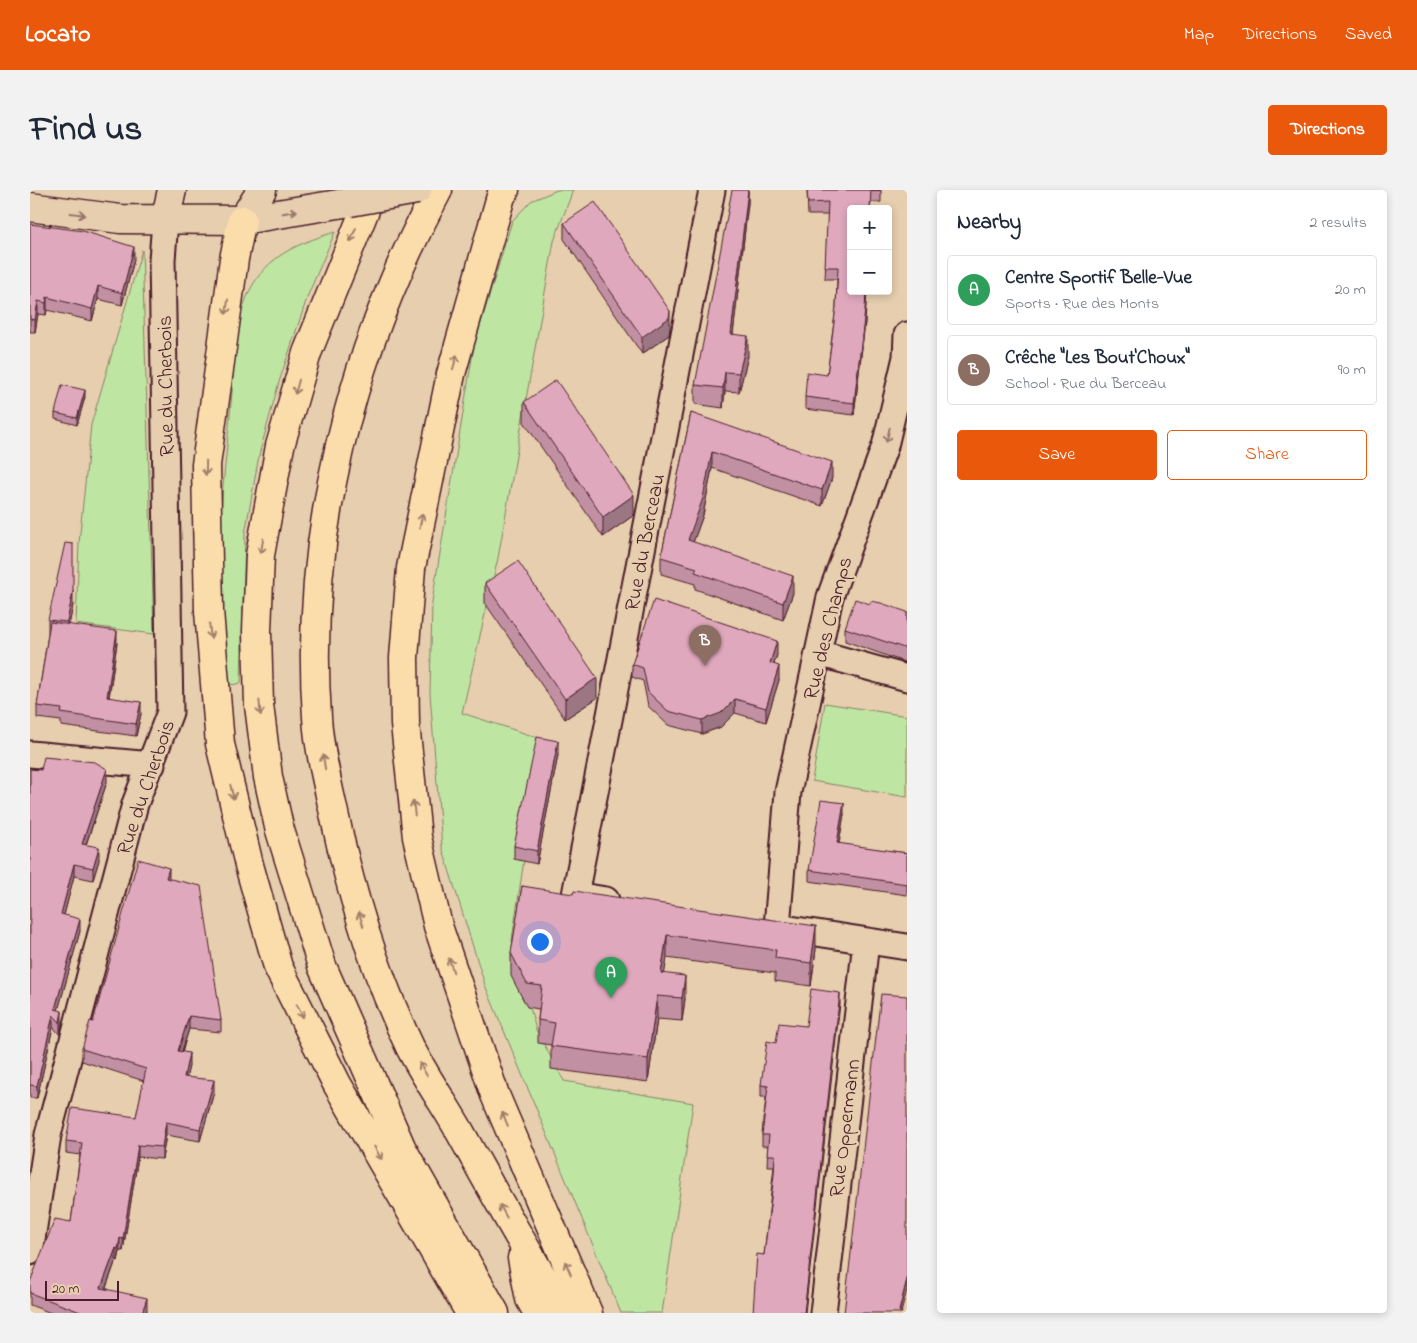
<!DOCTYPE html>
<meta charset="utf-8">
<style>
body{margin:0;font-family:"Indie Flower",sans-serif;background:#f2f2f3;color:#1f2937}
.controls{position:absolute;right:15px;top:15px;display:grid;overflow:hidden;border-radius:5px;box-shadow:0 2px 8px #0003}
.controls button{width:45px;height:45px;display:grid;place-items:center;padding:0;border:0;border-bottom:1px solid #e0e1e3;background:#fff;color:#1f2937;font:25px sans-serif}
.scale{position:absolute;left:15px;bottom:12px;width:74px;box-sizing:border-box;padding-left:5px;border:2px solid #4a1f2b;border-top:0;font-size:14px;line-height:18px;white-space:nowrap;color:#4a1f2b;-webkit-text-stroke:4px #e6ceae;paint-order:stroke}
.you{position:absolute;left:509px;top:751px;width:18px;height:18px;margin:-12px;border:4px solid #fff;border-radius:50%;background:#1a73e8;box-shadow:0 0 0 8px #1a73e833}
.badge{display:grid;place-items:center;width:32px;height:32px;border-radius:50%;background:#ea580c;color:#fff;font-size:16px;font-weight:700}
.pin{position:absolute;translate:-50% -41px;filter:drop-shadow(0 1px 2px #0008)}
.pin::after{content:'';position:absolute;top:26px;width:18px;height:15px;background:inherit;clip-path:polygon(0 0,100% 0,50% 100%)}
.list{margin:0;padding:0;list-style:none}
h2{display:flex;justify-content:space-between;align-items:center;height:65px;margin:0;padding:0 20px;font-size:21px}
h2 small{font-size:16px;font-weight:400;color:#747a83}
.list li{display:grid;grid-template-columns:32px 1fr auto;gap:15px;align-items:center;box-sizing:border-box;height:70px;margin:0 10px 10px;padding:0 10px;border:1px solid #e0e1e3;border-radius:5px}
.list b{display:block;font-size:19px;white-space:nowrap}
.list p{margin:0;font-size:16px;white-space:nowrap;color:#747a83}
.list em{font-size:16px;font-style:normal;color:#747a83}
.actions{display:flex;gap:10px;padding:15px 20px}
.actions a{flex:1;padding:11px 0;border:1px solid #ea580c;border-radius:5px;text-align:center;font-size:18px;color:#ea580c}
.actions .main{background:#ea580c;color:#fff}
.map{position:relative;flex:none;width:877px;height:1123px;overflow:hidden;border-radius:5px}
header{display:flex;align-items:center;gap:30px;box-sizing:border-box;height:70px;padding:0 25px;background:#ea580c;color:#fff}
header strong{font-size:24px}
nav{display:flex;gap:28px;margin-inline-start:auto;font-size:18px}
.intro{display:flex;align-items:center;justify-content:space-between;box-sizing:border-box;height:120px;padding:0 30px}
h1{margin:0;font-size:35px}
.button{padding:12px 22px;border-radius:5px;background:#ea580c;color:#fff;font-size:18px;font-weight:700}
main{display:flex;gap:30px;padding:0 30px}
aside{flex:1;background:#fff;border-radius:5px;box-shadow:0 2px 8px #0003}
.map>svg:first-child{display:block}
.green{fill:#bee6a2;stroke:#848266}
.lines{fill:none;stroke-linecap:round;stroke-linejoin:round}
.street-casing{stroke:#4a1f2b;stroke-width:29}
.secondary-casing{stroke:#4a1f2b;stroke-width:31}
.highway-casing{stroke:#4a1f2b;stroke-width:31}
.street{stroke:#e6ceae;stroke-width:25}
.secondary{stroke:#e6ceae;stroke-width:28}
.highway{stroke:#faddab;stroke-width:28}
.secondary-bridge-casing{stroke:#4a1f2b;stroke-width:31;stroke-linecap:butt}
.secondary-bridge{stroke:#e6ceae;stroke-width:28}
.wall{fill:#c190a3;stroke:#4a1f2b}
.shaded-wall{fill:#9d7684;stroke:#4a1f2b}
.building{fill:#e0a8bd;stroke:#4a1f2b}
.oneway{stroke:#98766c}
.oneway2{stroke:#a27e6b}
.labels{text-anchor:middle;stroke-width:5;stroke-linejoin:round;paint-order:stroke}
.street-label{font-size:21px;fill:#4a1f2b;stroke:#e6ceae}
</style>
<header>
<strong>Locato</strong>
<nav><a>Map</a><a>Directions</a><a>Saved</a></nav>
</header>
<div class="intro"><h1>Find us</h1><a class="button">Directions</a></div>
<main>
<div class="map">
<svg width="877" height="1123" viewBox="0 0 877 1123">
<rect width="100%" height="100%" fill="#e6ceae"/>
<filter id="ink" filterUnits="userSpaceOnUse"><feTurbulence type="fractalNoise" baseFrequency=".02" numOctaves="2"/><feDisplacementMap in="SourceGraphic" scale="10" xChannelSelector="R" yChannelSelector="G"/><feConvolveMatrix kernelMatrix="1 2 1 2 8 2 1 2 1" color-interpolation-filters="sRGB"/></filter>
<g filter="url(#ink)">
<!-- green -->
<path class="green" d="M527,0H543L524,51L468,368L432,523L512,549L482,750L506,840L534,891L663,913L632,1123H591L455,795L412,657L400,504L402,412L444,156L482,31L501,11Z
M305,42L278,105L249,192L229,265L215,344L211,493L191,497C188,439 188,382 191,324C193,287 198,251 201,214C205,173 203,121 228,87C247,61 276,51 305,42Z
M112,60L124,444L46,434L49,353L61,235Z
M795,513L877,526V607L782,591Z"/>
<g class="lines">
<!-- street casing -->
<g class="street-casing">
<path id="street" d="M788,463L877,488
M0,564L122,575
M576,710L545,705L682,0
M747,737L758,602L788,463L800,407L855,256L876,167L877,145
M754,738L877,757
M0,1062L18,945L105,614L140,522L132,70L135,31
M793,1123L836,752"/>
</g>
<!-- secondary casing -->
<g class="secondary-casing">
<path id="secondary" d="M0,17L90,29L212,30L320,12
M212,30L232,0
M135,31L142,0"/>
</g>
<!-- highway casing -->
<g class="highway-casing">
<path id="highway" d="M343,0L277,163L250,256L230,365L227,441L229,515L238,587L249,637L292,776L372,959L465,1123
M408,0C321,161 274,344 287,527C289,561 298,595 305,628C322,707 345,784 380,857C394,885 413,912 429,940C463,1001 497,1063 534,1123
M475,0L471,6L421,184L381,378L374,468L375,534L387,647L408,736L465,905L558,1123
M212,30L204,69L176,275L179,421L190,554L219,675L248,777L307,894L440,1123
M492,1068L500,1109L508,1123"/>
</g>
<!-- street -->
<use href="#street" class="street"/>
<!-- secondary -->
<use href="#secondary" class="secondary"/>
<!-- highway -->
<use href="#highway" class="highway"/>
<!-- secondary-bridge casing -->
<g class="secondary-bridge-casing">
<path id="secondary-bridge" d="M320,12L387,0"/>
</g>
<!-- secondary-bridge -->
<use href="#secondary-bridge" class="secondary-bridge"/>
</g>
<!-- wall -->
<path class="wall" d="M718,0V13L703,144L718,166L709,202L695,201L693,218L665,214V195Z
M777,0H851V12H841L840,19H821V101H837L835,132L824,225L775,219V207L797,185L806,117L807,89H795L798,25H778Z
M534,33L640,138L639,145L612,164L534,49Z
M0,34L104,70L92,115L68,109L62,131L17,120L16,125L8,124L5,142H0Z
M55,207L47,235L25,229V223Z
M494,212L604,325L573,347L494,232Z
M661,223L802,288L792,316L682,278L673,325L663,352L763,403L753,430L665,399V394L631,384V367Z
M455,393L567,508L535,529L455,413Z
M43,415L39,435L87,453L79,508L111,524L106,546L31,536V531L7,528V516L18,444V430Z
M877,422V473L815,451V438Z
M747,465L744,474L749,490L736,532L705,523L691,537L672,544L638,535L618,516L613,491L602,487V474Z
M528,565L507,674L484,669V656Z
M0,579L77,592L56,655L69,670L63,690L44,686L34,725L50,741L28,820L32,834L30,845L23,837L7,908H0Z
M814,624L809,654L877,663V705L779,691V680Z
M139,689L191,830V842L159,839L152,862L159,876L156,887L184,902L170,951L136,945L132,969L108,967L93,1061H90L88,1071L86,1070L76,1098L117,1120L116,1123H21L0,1115V1092L41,1032L50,965L36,963V951L106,927L114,891L52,871V859L63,832Z
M492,696L786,759L781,796L745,791V783L637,768L634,783L655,809L652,831L627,829L618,892L521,879V855L508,853V830L509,819L497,817L481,786V763Z
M810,814L734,1065L744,976H737L738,956H732V945L736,907H731V895L746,853L776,836Z"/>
<!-- shaded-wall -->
<path class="shaded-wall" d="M718,0V13L701,163V144Z
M104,57V70L92,115V103Z
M68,96V109L62,131V119Z
M836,101L835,132L824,225V213Z
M17,107V120L16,125V113Z
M8,111V124L5,142V130Z
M640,121V138L639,145L612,164V147Z
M718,146V166L709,202V183Z
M695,182V201L693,218V198Z
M55,200V207L47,235V228Z
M682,262V278L673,325L658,367V350Z
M802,272V288L792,316V300Z
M604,305V325L573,347V327Z
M763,386V403L753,430V413Z
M43,401V415L37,446V432Z
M87,441V453L77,519V507Z
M747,451V465L740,486V473Z
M749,476V490L736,532V518Z
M567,488V508L535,529V509Z
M705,509V523L691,537L672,544V530Z
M111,512V524L106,546V534Z
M528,551V565L507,674V661Z
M77,579V592L52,666V654Z
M814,613V624L807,664V653Z
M69,657V670L63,690V678Z
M44,674V686L31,737V724Z
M139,678V690L136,688Z
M50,729V741L26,828L25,819Z
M786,736V759L781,796V773Z
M637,745V768L631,806V783Z
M655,786V809L652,831V808Z
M810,803V814L775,1123H774Z
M627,806V829L618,892V869Z
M32,821V834L30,845V832Z
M23,825V837L7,908V896Z
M159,826V839L148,873V861Z
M159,863V876L154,899V887Z
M184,890V902L170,951V939Z
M136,932V945L132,969V957Z
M108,955V967L93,1061V1049Z
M90,1048V1061L88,1071V1059Z
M86,1058V1070L71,1110V1098Z
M877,1089V1100L871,1123H869Z
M117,1108V1120L116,1123H112Z"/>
<!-- building -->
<path class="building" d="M702,0H718L701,144L718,146L709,183L695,182L693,198L665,195Z
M777,0H851H841L840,19H821V101H836L835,120L824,213L775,207L777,182L797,185L806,117L808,77H795L798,12L778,13Z
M565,12L640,121L639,128L612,147L534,33Z
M0,34L53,41L104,57L92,103L68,96L62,119L17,107L16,113L8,111L5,130L0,129Z
M526,190L604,305L573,327L494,212Z
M32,195L55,200L47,228L25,223Z
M661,223L802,272L792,300L682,262L673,308L658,350L763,386L753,413L665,382L667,378L631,367Z
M35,353L43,354V401L37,432L18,430Z
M488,371L567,488L535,509L455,393Z
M825,409L840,414L841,411L851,413L877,422V459L815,438Z
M624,410L747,451L740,473L749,476L736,518L705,509L691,523L672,530L638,521L618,502L613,478L602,474Z
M20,432L87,441L77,507L111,512L106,534L31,523L32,519L7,516Z
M507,547L528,551L507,661L484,656Z
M14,567L65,572L77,579L52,654L69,657L63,678L44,674L31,724L50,729L25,819L32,821L30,832L23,825L7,896L0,895V579L11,580Z
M791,610L814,613L807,653L877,663V694L779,680Z
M108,669L139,678L136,688L171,696L191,830L159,826L148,861L159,863L154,887L184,890L170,939L136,932L132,957L108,955L93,1049L90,1048L88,1059L86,1058L71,1098L117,1108L112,1123H53L0,1103V1092L25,1029L41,1032L52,953L36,951L42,918L106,927L116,879L52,859L60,831L63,832Z
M492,696L543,704L544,701L786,736L781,773L745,768L746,760L637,745L631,783L655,786L652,808L627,806L618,869L521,856L525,833L508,830L512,796L497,794L481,763Z
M781,799L810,803L774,1123H723L727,1064L734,1065L744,984L745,965H737L739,945H732L738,896L731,895L737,851L746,853L749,833L776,836Z
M851,804L877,806V1089L869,1121L872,1122V1123H814Z"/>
<!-- one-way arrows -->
<defs><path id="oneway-shaft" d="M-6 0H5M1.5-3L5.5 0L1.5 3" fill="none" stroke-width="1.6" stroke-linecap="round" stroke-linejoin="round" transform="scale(1.25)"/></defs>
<g class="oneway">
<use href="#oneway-shaft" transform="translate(260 22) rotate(-10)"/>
<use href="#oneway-shaft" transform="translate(48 24) rotate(7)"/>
<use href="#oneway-shaft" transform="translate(858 245) rotate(103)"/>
</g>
<g class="oneway2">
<use href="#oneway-shaft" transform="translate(323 45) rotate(113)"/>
<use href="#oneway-shaft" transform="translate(197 117) rotate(98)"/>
<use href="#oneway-shaft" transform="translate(425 172) rotate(-74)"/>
<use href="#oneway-shaft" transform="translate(267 197) rotate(106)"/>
<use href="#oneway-shaft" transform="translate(176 278) rotate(91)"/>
<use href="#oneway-shaft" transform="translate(391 331) rotate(-78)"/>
<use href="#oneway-shaft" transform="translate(232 356) rotate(100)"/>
<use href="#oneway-shaft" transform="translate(180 441) rotate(85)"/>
<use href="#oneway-shaft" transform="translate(230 518) rotate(85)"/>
<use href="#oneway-shaft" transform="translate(294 572) rotate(-99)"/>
<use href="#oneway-shaft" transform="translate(202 602) rotate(77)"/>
<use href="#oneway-shaft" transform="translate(384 618) rotate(-96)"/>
<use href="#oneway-shaft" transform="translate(331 729) rotate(-108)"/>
<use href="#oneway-shaft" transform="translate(421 775) rotate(-108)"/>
<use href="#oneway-shaft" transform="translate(270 821) rotate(63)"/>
<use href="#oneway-shaft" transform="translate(393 879) rotate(-120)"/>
<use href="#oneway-shaft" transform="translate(475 929) rotate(-113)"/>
<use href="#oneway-shaft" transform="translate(348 963) rotate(60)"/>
<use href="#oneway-shaft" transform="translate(473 1021) rotate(-119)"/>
<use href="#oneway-shaft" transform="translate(538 1078) rotate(-113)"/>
</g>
</g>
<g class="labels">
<!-- street labels -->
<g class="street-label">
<text transform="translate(135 196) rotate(-91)" y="7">Rue du Cherbois</text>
<text transform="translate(614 352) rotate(-79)" y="7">Rue du Berceau</text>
<text transform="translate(797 438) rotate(-76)" y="7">Rue des Champs</text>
<text transform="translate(115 597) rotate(-71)" y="7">Rue du Cherbois</text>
<text transform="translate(814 938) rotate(-83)" y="7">Rue Oppermann</text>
</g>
</g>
</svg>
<div class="controls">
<button>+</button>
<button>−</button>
</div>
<div class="scale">20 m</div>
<div class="you"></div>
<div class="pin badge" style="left:581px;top:808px;background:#2e9e5b">A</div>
<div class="pin badge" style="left:675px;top:476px;background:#8d6e63">B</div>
</div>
<aside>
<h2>Nearby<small>2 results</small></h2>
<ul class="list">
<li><span class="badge" style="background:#2e9e5b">A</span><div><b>Centre Sportif Belle-Vue</b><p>Sports · Rue des Monts</p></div><em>20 m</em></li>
<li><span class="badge" style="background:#8d6e63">B</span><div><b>Crêche &quot;Les Bout'Choux&quot;</b><p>School · Rue du Berceau</p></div><em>90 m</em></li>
</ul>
<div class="actions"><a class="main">Save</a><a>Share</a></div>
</aside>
</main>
